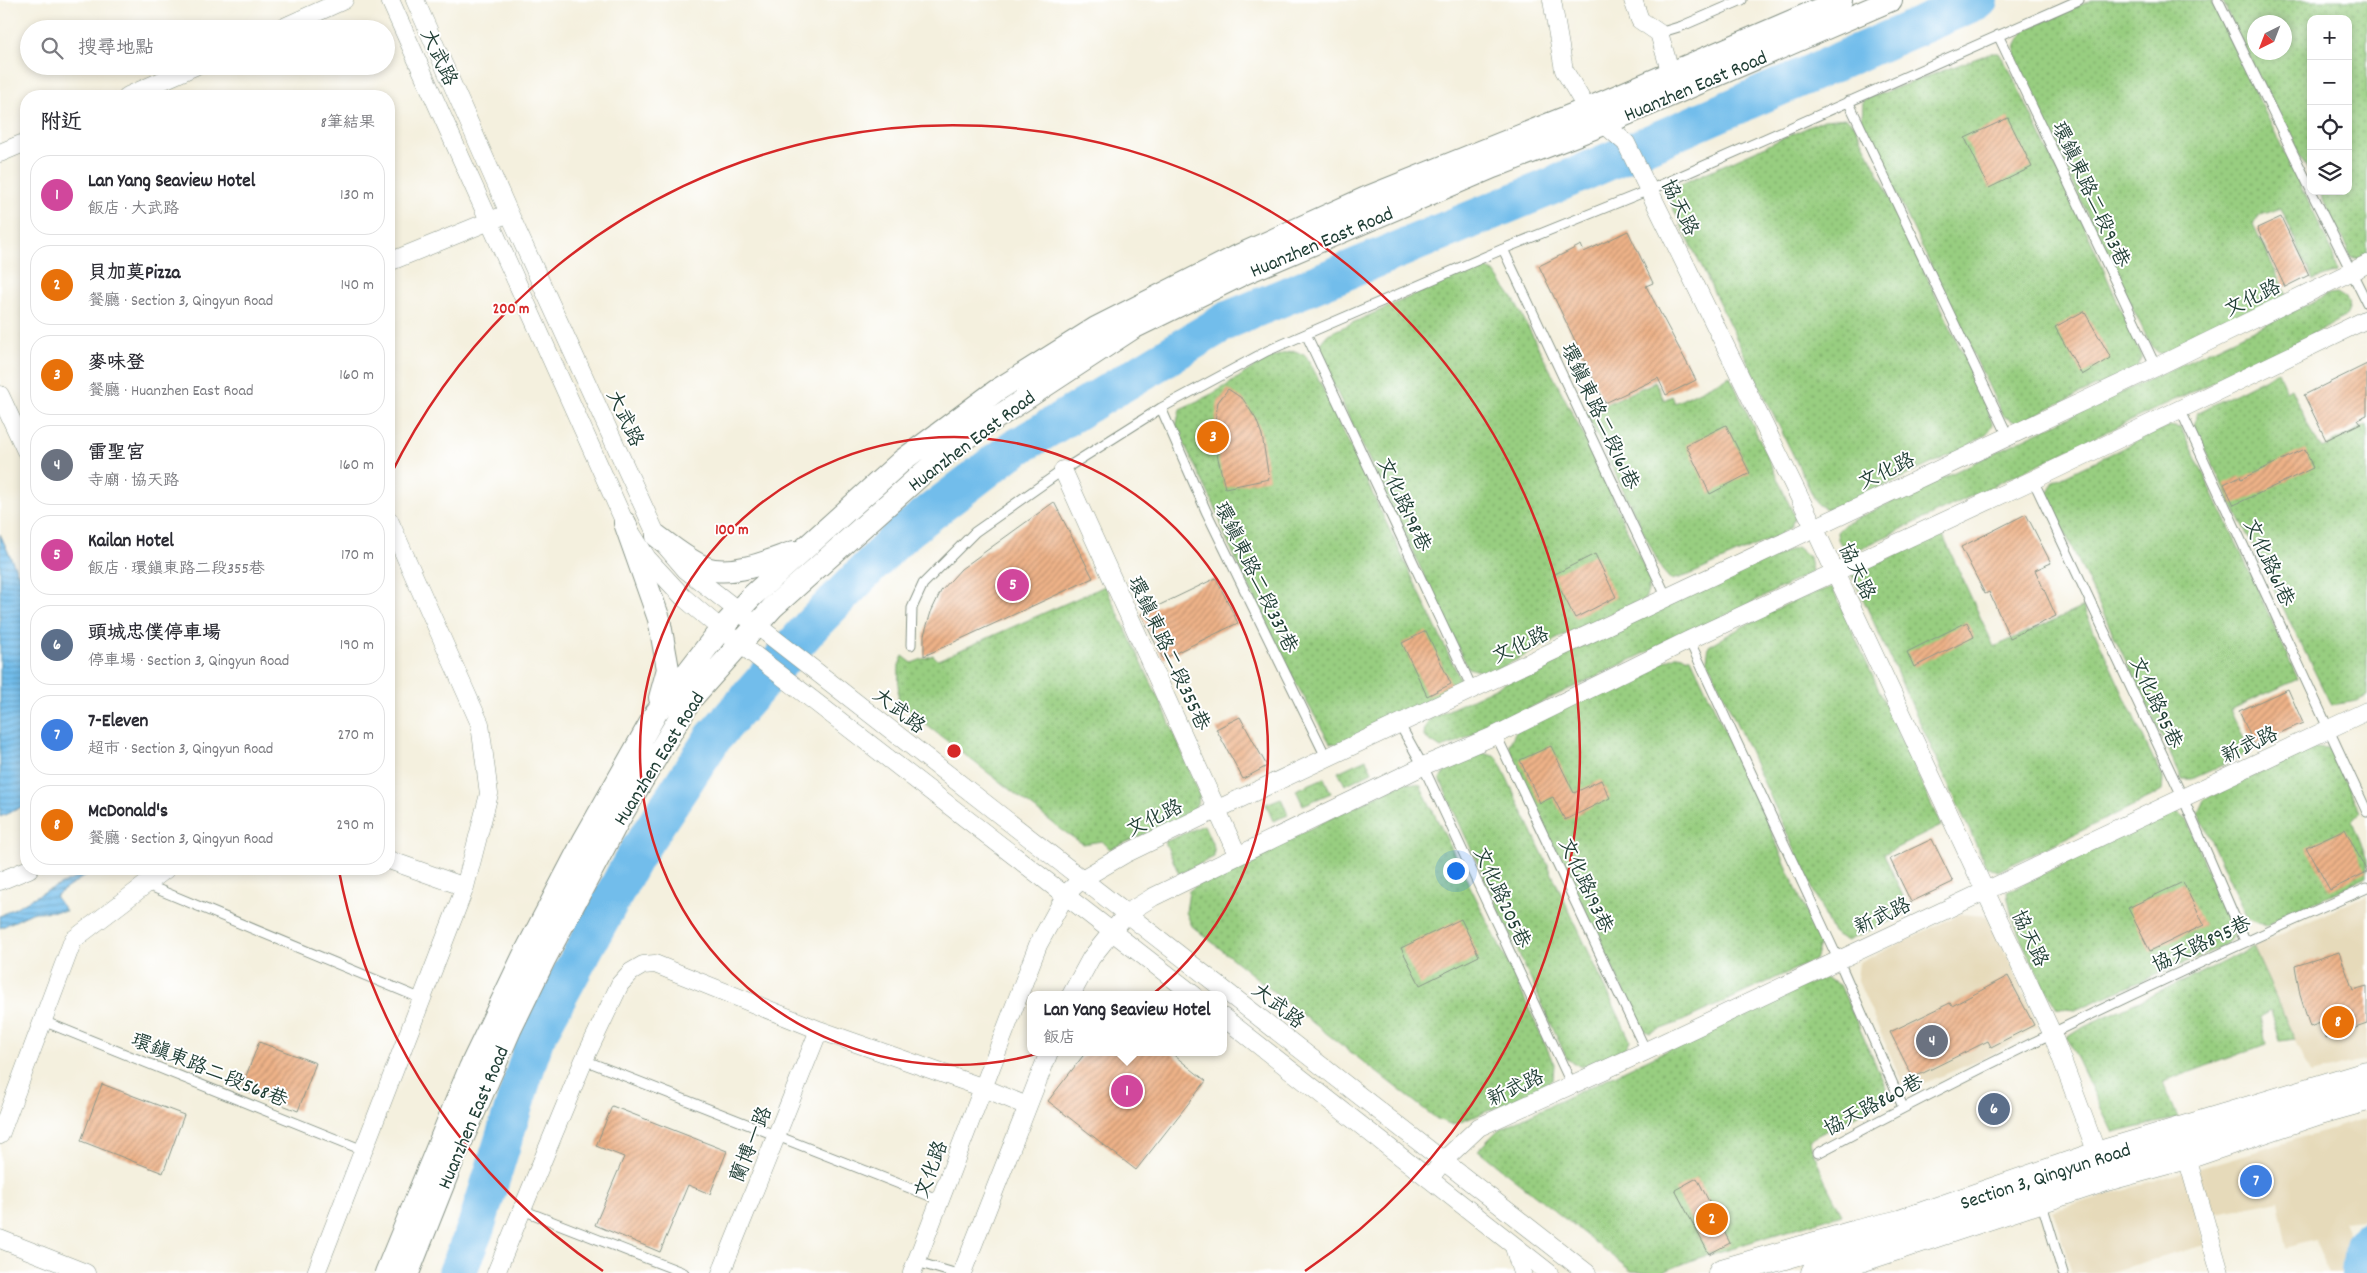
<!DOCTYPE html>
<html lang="zh-TW">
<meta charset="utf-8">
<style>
body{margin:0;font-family:Dekko,"LXGW WenKai TC",sans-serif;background:#f2f2f3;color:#2b2b33}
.controls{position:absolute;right:15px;top:15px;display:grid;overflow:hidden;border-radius:10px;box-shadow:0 2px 8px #0003}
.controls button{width:45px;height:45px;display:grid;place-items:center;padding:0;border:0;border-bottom:1px solid #e1e1e2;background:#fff;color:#2b2b33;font:25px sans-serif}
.compass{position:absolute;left:2247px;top:15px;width:45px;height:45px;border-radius:50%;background:#fff;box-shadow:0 2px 8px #0003;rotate:222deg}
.you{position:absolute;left:1455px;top:870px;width:18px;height:18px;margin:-12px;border:4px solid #fff;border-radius:50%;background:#1a73e8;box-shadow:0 0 0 8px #1a73e833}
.badge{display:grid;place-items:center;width:32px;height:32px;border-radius:50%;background:#d93025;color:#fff;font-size:16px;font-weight:700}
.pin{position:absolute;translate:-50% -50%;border:2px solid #fff;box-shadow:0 1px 5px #0006}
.popup{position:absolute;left:1027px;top:991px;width:200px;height:65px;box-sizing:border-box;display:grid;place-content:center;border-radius:10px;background:#fff;filter:drop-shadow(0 1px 4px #0005);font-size:16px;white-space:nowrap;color:#7c7c81}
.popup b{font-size:19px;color:#2b2b33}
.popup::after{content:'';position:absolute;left:50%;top:100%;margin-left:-10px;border:10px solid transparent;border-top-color:#fff}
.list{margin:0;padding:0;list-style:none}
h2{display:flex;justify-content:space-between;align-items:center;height:65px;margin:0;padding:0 20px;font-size:21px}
h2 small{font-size:16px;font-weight:400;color:#7c7c81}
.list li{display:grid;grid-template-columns:32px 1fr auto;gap:15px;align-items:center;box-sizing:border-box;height:80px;margin:0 10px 10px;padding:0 10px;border:1px solid #e1e1e2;border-radius:20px}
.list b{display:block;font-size:19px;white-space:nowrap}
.list p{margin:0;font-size:16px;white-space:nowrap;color:#7c7c81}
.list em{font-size:16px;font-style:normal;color:#7c7c81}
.icon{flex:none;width:28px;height:28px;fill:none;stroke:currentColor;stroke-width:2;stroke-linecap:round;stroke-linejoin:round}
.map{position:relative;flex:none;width:2367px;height:1273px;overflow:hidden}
.search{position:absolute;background:#fff;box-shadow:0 2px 8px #0003;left:20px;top:20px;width:375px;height:55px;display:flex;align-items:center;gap:12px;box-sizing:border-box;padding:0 18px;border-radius:28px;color:#7c7c81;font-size:19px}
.panel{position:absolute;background:#fff;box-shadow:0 2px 8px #0003;left:20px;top:90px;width:375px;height:785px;border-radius:20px}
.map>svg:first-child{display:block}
.built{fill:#e6daba}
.grass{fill:url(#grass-dots);stroke:#5c865a;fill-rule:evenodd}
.water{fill:url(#water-rules);stroke:#487d90}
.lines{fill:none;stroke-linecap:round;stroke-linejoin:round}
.river{stroke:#72bdeb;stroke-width:38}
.building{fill:url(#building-hatch)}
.service-casing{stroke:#8a9689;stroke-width:11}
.minor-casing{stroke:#8a9689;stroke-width:19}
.tertiary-casing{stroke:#8a9689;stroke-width:24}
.primary-casing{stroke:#8a9689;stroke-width:29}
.service{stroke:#fff;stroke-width:9}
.minor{stroke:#fff;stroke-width:18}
.tertiary{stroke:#fff;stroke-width:22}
.primary{stroke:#fff;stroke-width:28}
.ring{fill:none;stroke:#d62828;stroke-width:2.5}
.labels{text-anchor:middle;stroke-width:4;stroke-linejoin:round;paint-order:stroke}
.street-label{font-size:20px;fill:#1f3d34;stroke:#fff}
.centre{fill:#d62828;stroke:#fff;stroke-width:2.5}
.ring-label{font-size:15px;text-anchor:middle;font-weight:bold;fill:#d62828;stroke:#fff;stroke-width:4;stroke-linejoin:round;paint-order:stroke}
</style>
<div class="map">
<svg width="2367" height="1273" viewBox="0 0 2367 1273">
<defs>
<pattern id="grass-dots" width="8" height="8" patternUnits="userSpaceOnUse" patternTransform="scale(1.25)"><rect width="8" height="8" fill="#98ce80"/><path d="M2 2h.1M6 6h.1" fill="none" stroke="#7ba86a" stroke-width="1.8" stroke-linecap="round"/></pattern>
<pattern id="water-rules" width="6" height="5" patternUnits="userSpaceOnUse" patternTransform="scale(1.25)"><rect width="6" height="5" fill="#72bdeb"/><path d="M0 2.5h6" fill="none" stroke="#5d9bbf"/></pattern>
<pattern id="building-hatch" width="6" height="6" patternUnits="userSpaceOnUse" patternTransform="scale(1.25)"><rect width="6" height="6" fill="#eeb288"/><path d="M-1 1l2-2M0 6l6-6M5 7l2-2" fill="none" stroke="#c09270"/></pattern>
</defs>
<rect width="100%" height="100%" fill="#fff"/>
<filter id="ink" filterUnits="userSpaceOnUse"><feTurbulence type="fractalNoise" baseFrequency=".02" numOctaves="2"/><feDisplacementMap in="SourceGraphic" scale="10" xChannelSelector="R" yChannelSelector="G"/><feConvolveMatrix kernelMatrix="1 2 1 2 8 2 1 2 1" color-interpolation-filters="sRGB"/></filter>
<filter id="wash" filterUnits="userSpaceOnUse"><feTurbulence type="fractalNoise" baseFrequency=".0096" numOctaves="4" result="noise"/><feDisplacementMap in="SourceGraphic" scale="20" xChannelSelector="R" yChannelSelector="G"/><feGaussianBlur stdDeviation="1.12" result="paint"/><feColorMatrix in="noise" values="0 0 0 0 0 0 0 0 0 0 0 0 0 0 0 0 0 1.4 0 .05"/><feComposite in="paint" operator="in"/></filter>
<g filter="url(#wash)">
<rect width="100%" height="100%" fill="#f4f0de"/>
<!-- built -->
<path class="built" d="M2367,895V1060L2310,1074L2253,947Z
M1960,914L1987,916L2012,966L2037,1026L1995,1053L1906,1091L1857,979L1859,963Z
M2367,1118V1216L2363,1220L2343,1222L2356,1254L2354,1273H2329L2315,1240L2287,1248L2278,1200L2208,1215L2197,1169Z
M2187,1171L2205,1245L2106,1273H2072L2053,1211Z"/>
<!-- grass -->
<path class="grass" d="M2092,0H2211L2332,251L2337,272L2313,280L2281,208L2261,215L2253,224L2287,296L2169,355L2159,353L2151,346L2016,65C2013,50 2015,40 2027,29Z
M2222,0H2367V255L2360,259L2351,257L2319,191H2348V19H2311V176L2274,109ZM2254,22H2284V52H2254Z
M1991,53H1999L2010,71L2092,243L2142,358L2136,368L2017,423L2003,416L1862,122L1863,100Z
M1846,118L1854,124L1886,189L1983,397L1993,425L1986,434L1965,448L1845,504L1827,509L1817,504L1671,204L1674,192L1681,184L1824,120Z
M1480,265L1494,272L1514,300L1583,434L1651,582L1645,599L1578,628L1489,674L1468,668L1318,352L1321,342L1328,334Z
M2337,293L2345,298L2349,308L2346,316L2259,363L2189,393L1853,552C1842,548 1838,544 1837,532L1845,524L2329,294Z
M1295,351L1306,356L1318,378L1462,683L1345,745L1330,743L1288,669L1227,540L1216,509L1176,427L1180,409C1193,403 1207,397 1219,390C1249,373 1258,358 1295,351Z
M2278,372L2286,391L2291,388L2313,436L2322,448L2367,425V696L2357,701L2331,705L2194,427L2197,413Z
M1730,376L1795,517L1790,528L1777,536L1689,575L1671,580L1662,570L1586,413L1655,382L1664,400L1672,396L1675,403Z
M2169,426L2181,428L2231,531L2298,679L2230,710L2251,752L2192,779H2182L2047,495L2054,481Z
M1942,534L1994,647L2083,607L2163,780L2162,790L2147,799L1998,871L1986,866L1852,575Z
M1797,547L1809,557L1812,572L1745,606L1453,744L1441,748L1424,737L1425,727L1430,719L1703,589Z
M1105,586L1166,714L1200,796L1194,810L1184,818L1110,849L1102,841L1083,844L1062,830L898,703L899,665L903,656L912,663L933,655L938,660Z
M1832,587L1941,826L1884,854L1910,912L1847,941L1833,933L1707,659L1709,646C1748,623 1789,600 1832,587Z
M1678,655L1691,658L1764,815L1820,944L1815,960L1680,1022L1650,1033L1642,1029L1515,765L1509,745L1516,731Z
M2313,748L2330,749L2360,812L2352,821L2367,860V877L2265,926L2247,918L2198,813L2204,800Z
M1479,752L1497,757L1630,1040L1626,1048L1581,1067L1567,1059L1452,807L1440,778L1453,762Z
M1366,759L1372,772L1345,785L1338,772Z
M1324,778L1331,793L1303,805L1296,790Z
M1405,782L1420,785L1511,969L1554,1064L1553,1080L1523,1097L1453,1125L1437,1119L1290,1005L1192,926L1186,912L1189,891L1201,882Z
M1281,798L1288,815L1273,821L1266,804Z
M2175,811L2187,821L2235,934L2225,945L2075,1010L2057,1008C2039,978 2011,927 2007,892L2144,824Z
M1204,825L1214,848V857L1179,874L1165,842Z
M2253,947L2295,1039L2280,1041L2271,1011L2260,1017L2266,1044L2163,1082L2178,1118L2113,1133L2067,1037L2084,1026L2195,976Z
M1825,978L1840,985L1888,1092L1889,1101L1863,1111L1809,1140L1824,1179L1842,1214L1695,1259L1660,1273L1631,1271L1478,1150L1498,1130L1803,986Z"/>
<!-- water -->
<path class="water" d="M0,534L26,591V805L0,817Z
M95,869L55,896L66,911L34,912L0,928V916L40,894Z"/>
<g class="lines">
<!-- river -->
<path class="river" d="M457,1273L476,1227L535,1039L635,856L713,738L812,625L901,535L1009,452L1228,320L1543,190L1979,0
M2360,1273L2363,1246L2367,1241"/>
</g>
<g id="blocks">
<!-- building -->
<path class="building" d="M2008,118L2032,167L1989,188L1965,138Z
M2281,217L2309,275L2285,287L2257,228Z
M1628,231L1653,283L1646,286L1696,380L1666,395L1658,378L1605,403L1539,266L1581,245L1584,252Z
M2084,311L2111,358L2082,375L2055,327Z
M2367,364V415L2358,419L2361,423L2326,440L2304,395Z
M1228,389L1243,399L1256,419L1262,435L1269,479L1225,488L1216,450L1214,428L1218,402Z
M1726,425L1750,473L1710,494L1686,445Z
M2305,449L2313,468L2234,505L2224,484L2240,476L2241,479Z
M1054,502L1093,578L924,656V635L931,612L941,591L961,569Z
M2026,514L2051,563L2035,570L2056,616L2010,638L1989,592L1985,594L1961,547Z
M1595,554L1616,597L1575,618L1553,575Z
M1216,578L1238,623L1163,659L1141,614Z
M1967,622L1974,637L1914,667L1907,652Z
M1426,631L1451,684L1427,696L1402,643Z
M2288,689L2303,723L2254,744L2239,711Z
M1240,717L1267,766L1243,779L1216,729Z
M1551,746L1574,793L1601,780L1610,798L1565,820L1553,797L1540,803L1520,760Z
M2345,829L2367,872L2330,890L2306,847Z
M1932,839L1953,882L1911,902L1890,859Z
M2183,882L2204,925L2150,951L2128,908Z
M1461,919L1479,956L1420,985L1401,948Z
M2339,952L2353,990L2367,986V1024L2326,1038L2323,1022L2310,1027L2300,995L2295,966Z
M2008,976L2034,1025L1991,1047L1988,1041L1913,1078L1890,1032L1950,1003L1952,1006Z
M259,1042L316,1063L298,1111L241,1089Z
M1086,1052H1170L1206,1081L1136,1170L1048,1101Z
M102,1084L184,1115L163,1173L81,1141Z
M612,1106L727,1151L710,1194L688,1185L660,1252L595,1225L624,1157L596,1146Z
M1697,1178L1730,1243L1709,1254L1675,1190Z"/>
</g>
</g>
<g filter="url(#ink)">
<use href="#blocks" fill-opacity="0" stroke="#8a9689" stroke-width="1"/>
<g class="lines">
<!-- service casing -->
<g class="service-casing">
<path id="service" d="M2218,0L2311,190
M1659,33L1682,26L1742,0
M1998,35L2156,367
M1848,101L2008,436
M2311,191L2367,303
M1503,249L1667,598
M1306,334L1473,690
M1161,408L1206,511L1327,759
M2180,409L2367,812
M2033,480L2183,798L2245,941
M1689,640L1838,959L1903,1107
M911,645L912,608L923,584L975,532L1063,470L1161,408L1267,351L1306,334L1503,249L1649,190L2079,0
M1400,725L1423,766L1572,1085
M1496,735L1646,1051
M145,884L422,999
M43,1021L363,1150
M584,1060L940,1200
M1818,1153C1997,1057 2181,969 2367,888
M2041,1201L2063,1273
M520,1209L684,1273
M917,1262L954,1273"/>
</g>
<!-- minor casing -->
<g class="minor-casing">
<path id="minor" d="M390,0L625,523L647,558L683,597L721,629L1194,995
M415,0L509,213L657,536L686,570L1587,1273
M1552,0L1564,70L1587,109L1626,143L1642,176L1814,527L2052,1033L2101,1164
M1633,0L1640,20L1659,33L1671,74
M280,29L344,0
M128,96L195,66
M0,153L26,142
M389,262L502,216
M0,395L26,451
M1063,470L1237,854
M389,860L465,887
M0,881L29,869
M1071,995L1091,958L1127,913L1153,897L1423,766L1496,735L1689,640L2033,480L2367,319
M1223,1017L1549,1273
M0,1135L73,940L166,869
M2184,1147L2220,1273
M1430,1178L1443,1161L1479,1127L1646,1051L2367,711
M0,1239L86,1273
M1514,1247L1522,1273
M316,1273L465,887L489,794L480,724L389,520
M496,1273L584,1060L620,984L631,972L643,965L655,964L819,1030L984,1088L1027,1106
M721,1273L819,1030
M912,1273L1038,945L1066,894L1082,879L1125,854L1218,809L2156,367L2367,264
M962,1273L1049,1052"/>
</g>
<!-- tertiary casing -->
<g class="tertiary-casing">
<path id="tertiary" d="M625,523L659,619L668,669L660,698
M657,536C670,546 698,568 714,570C743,573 768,561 794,552
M386,1273L470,1068L524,955L583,842L656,713L721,629L751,597L903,460L996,391L1096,328L1240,255L1366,198L1587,109L1841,0
M408,1273L450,1167L510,1030L545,958L619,819L691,699L773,607L923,473L967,437L1133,328L1245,273L1493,167L1604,124L1891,0"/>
</g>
<!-- primary casing -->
<g class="primary-casing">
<path id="primary" d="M1722,1273L1857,1234L1900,1224L2097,1156L2367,1075
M1815,1273L2106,1177L2187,1155L2320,1110L2367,1097"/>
</g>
<!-- service -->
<use href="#service" class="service"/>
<!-- minor -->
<use href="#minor" class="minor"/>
<!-- tertiary -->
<use href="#tertiary" class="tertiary"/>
<!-- primary -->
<use href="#primary" class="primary"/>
</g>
</g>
<!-- distance rings -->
<g class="ring">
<circle cx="954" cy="751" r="314"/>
<path d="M603 1271A627 627 0 0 1 339 871M390 476A627 627 0 1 1 1305 1271"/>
</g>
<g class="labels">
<!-- street labels -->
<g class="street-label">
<text transform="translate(440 57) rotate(65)" y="7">大武路</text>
<text transform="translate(1695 85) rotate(-23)" y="7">Huanzhen East Road</text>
<text transform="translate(2092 194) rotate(65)" y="7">環鎮東路二段93巷</text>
<text transform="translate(1681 207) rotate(64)" y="7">協天路</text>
<text transform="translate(1321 241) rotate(-23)" y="7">Huanzhen East Road</text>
<text transform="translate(2252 297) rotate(-26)" y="7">文化路</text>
<text transform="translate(1601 416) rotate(65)" y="7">環鎮東路二段161巷</text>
<text transform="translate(626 418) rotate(65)" y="7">大武路</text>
<text transform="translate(971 440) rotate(-37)" y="7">Huanzhen East Road</text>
<text transform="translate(1886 470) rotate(-25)" y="7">文化路</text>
<text transform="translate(1405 504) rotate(65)" y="7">文化路198巷</text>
<text transform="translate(2270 562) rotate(65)" y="7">文化路61巷</text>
<text transform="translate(1858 571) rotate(65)" y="7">協天路</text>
<text transform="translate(1257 577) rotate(64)" y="7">環鎮東路二段337巷</text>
<text transform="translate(1520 644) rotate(-25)" y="7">文化路</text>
<text transform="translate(1170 653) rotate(65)" y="7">環鎮東路二段355巷</text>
<text transform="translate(2157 702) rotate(65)" y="7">文化路95巷</text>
<text transform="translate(900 710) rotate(38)" y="7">大武路</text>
<text transform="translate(2249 744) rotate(-25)" y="7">新武路</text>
<text transform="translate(658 758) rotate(-58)" y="7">Huanzhen East Road</text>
<text transform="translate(1154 817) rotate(-26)" y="7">文化路</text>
<text transform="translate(1587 885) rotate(65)" y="7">文化路193巷</text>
<text transform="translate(1503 897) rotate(65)" y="7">文化路205巷</text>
<text transform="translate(1882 915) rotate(-25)" y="7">新武路</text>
<text transform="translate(2031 938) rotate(65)" y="7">協天路</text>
<text transform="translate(2201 943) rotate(-25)" y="7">協天路895巷</text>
<text transform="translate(1279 1005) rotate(38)" y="7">大武路</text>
<text transform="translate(210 1069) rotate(22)" y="7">環鎮東路二段568巷</text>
<text transform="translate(1515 1087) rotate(-25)" y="7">新武路</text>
<text transform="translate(1873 1104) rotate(-28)" y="7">協天路860巷</text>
<text transform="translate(472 1117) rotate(-67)" y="7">Huanzhen East Road</text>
<text transform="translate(750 1144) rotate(-68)" y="7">蘭博一路</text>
<text transform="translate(930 1169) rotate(-69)" y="7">文化路</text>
<text transform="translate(2045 1175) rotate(-18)" y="7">Section 3, Qingyun Road</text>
</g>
</g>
<circle cx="954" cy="751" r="8" class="centre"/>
<g class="ring-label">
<text x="511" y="313">200 m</text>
<text x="732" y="534">100 m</text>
</g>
</svg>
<div class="controls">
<button>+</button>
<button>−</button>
<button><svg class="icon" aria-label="locate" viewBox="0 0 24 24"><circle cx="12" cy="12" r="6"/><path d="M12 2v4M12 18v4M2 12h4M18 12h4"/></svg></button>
<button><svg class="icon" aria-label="layers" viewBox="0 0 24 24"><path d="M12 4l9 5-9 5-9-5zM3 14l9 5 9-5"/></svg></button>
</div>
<svg class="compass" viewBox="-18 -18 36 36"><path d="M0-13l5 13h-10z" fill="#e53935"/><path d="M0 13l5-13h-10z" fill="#7c7c81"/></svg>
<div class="you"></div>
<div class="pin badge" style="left:1127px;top:1091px;background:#d1479c">1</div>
<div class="popup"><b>Lan Yang Seaview Hotel</b>飯店</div>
<div class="pin badge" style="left:1712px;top:1219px;background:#e8710a">2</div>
<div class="pin badge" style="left:1213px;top:437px;background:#e8710a">3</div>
<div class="pin badge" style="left:1932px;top:1041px;background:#6b7280">4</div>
<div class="pin badge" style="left:1013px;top:585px;background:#d1479c">5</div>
<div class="pin badge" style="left:1994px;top:1109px;background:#5c6f8a">6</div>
<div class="pin badge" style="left:2256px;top:1181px;background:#3f7fe0">7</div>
<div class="pin badge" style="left:2338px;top:1022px;background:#e8710a">8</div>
<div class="search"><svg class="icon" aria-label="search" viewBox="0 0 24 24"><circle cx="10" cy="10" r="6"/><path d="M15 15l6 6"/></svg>搜尋地點</div>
<section class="panel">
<h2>附近<small>8筆結果</small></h2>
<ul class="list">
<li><span class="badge" style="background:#d1479c">1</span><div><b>Lan Yang Seaview Hotel</b><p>飯店 · 大武路</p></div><em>130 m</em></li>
<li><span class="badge" style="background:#e8710a">2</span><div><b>貝加莫Pizza</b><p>餐廳 · Section 3, Qingyun Road</p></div><em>140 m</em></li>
<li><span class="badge" style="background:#e8710a">3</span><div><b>麥味登</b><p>餐廳 · Huanzhen East Road</p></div><em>160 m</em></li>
<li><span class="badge" style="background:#6b7280">4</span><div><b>雷聖宮</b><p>寺廟 · 協天路</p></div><em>160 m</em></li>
<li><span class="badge" style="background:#d1479c">5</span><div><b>Kailan Hotel</b><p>飯店 · 環鎮東路二段355巷</p></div><em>170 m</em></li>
<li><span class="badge" style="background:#5c6f8a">6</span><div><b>頭城忠僕停車場</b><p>停車場 · Section 3, Qingyun Road</p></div><em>190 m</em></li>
<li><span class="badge" style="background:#3f7fe0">7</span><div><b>7-Eleven</b><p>超市 · Section 3, Qingyun Road</p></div><em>270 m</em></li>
<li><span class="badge" style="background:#e8710a">8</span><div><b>McDonald's</b><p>餐廳 · Section 3, Qingyun Road</p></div><em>290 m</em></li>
</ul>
</section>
</div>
